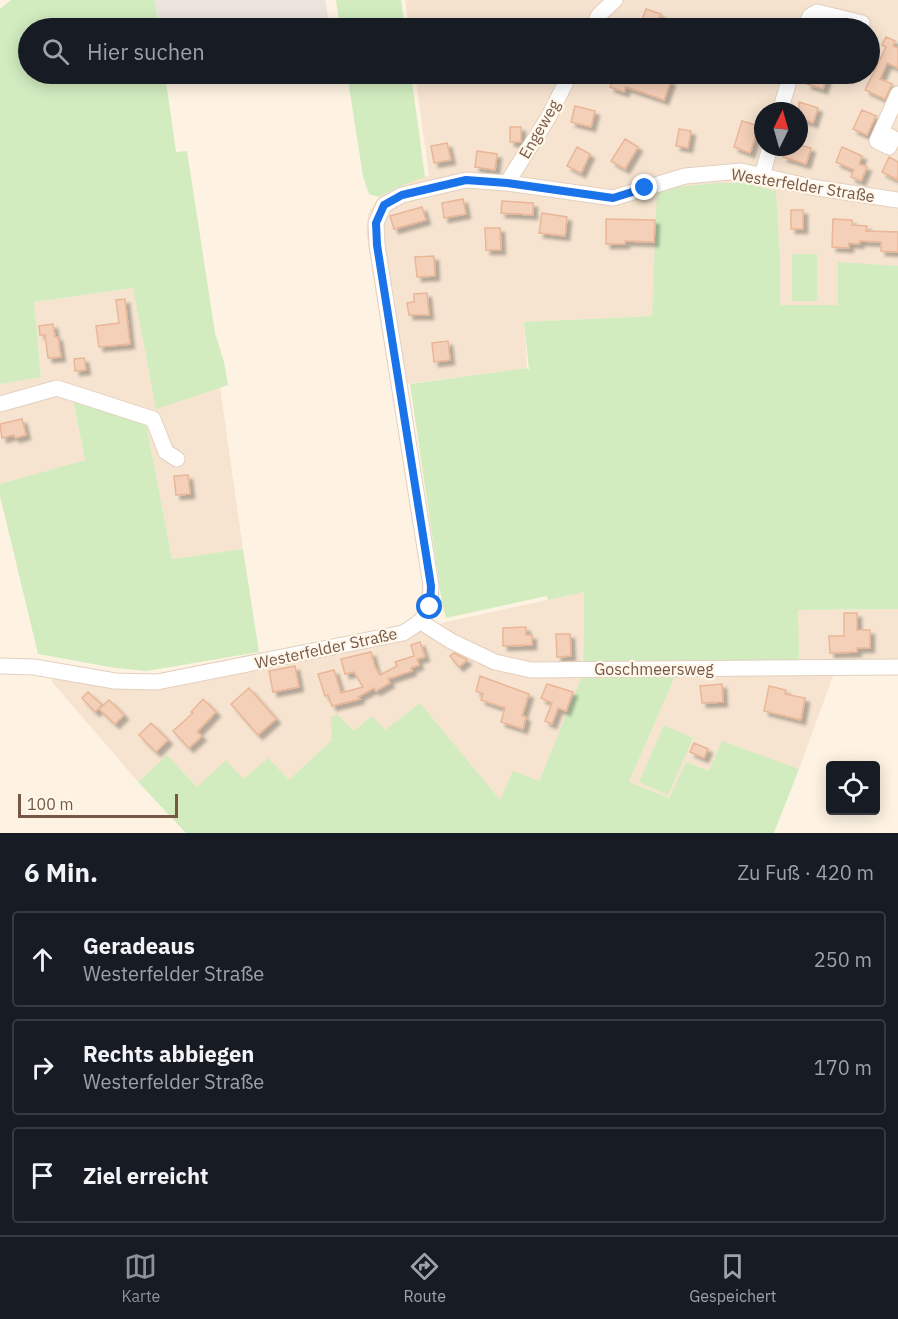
<!DOCTYPE html>
<html lang="de">
<meta charset="utf-8">
<style>
body{margin:0;font-family:"IBM Plex Sans",sans-serif;background:#20242c;color:#f1f3f6}
.controls{position:absolute;right:18px;bottom:18px;display:grid;overflow:hidden;border-radius:6px;box-shadow:0 3px 15px #0003}
.controls button{width:54px;height:54px;display:grid;place-items:center;padding:0;border:0;border-bottom:2px solid #363941;background:#171b24;color:#f1f3f6;font:30px sans-serif}
.compass{position:absolute;left:754px;top:102px;width:54px;height:54px;border-radius:50%;background:#171b24;box-shadow:0 3px 15px #0003;rotate:5deg}
.scale{position:absolute;left:18px;bottom:15px;width:160px;box-sizing:border-box;padding-left:6px;border:3px solid #775847;border-top:0;font-size:16px;line-height:21px;white-space:nowrap;color:#775847;-webkit-text-stroke:4px #fff7ea;paint-order:stroke}
.stop{position:absolute;width:18px;height:18px;margin:-14px;border:4px solid #1a73e8;border-radius:50%;background:#fff}
.stop.end{background:#1a73e8;border-color:#fff;box-shadow:0 2px 6px #0008}
.list{margin:0;padding:0;list-style:none}
h2{display:flex;justify-content:space-between;align-items:center;height:78px;margin:0;padding:0 24px;font-size:26px}
h2 small{font-size:20px;font-weight:400;color:#9ea1a6}
.list li{display:grid;grid-template-columns:39px 1fr auto;gap:18px;align-items:center;box-sizing:border-box;height:96px;margin:0 12px 12px;padding:0 12px;border:2px solid #363941;border-radius:6px}
.list b{display:block;font-size:22px;white-space:nowrap}
.list p{margin:0;font-size:20px;white-space:nowrap;color:#9ea1a6}
.list em{font-size:20px;font-style:normal;color:#9ea1a6}
.icon{flex:none;width:33px;height:33px;fill:none;stroke:currentColor;stroke-width:2;stroke-linecap:round;stroke-linejoin:round}
.map{position:relative;flex:none;width:898px;height:833px;overflow:hidden}
.search{position:absolute;background:#171b24;box-shadow:0 3px 15px #0003;left:18px;right:18px;top:18px;height:66px;display:flex;align-items:center;gap:15px;box-sizing:border-box;padding:0 21px;border-radius:33px;color:#9ea1a6;font-size:22px}
.sheet{height:402px;background:#171b24}
nav{display:flex;justify-content:space-around;align-items:center;box-sizing:border-box;height:84px;border-top:2px solid #363941;background:#171b24;font-size:16px;color:#9ea1a6}
nav a{display:grid;justify-items:center;gap:3px}
nav .on{color:#8c9099}
.map>svg:first-child{display:block}
.residential{fill:#f6e4d0;fill-rule:evenodd}
.industrial{fill:#ece4dd}
.green{fill:#d2ecc0}
.building{fill:#f5d0b8;stroke:#e9b697;stroke-width:1.5;filter:url(#shadow)}
.lines{fill:none;stroke-linecap:round;stroke-linejoin:round}
.minor-casing{stroke:#e3cfbd;stroke-width:17}
.minor{stroke:#fff;stroke-width:15}
.route{stroke:#1a73e8;stroke-width:8}
.labels{text-anchor:middle;stroke-width:4.5;stroke-linejoin:round;paint-order:stroke}
.street-label{font-size:16px;fill:#775847;stroke:#fff7ea}
</style>
<div class="map">
<svg width="898" height="833" viewBox="0 0 898 833">
<defs>
<filter id="shadow"><feDropShadow dx="4.5" dy="4.5" stdDeviation="1.5" flood-color="#0004"/></filter>
</defs>
<rect width="100%" height="100%" fill="#fef3e2"/>
<!-- residential -->
<path class="residential" d="M405,0H898V266L838,263V305H779L780,263L715,183L658,189L652,316L524,322L527,368L391,386L366,231L369,212L379,197L401,186L429,175L415,74H870V28H409ZM763,111H799V147H763Z
M133,288L156,408L220,387L243,549L172,559L146,423L73,401L85,460L0,484V384L41,376L34,302Z
M584,592L582,677L569,711L539,781L500,800L385,730L354,731L337,715L332,740L289,781L243,780L197,787L167,755L138,782L52,682L53,679L117,687L412,635L446,622Z
M898,609V661L838,663L799,769L722,742L709,771L686,762L669,798L629,782L675,676L799,674L798,610Z"/>
<!-- industrial -->
<path class="industrial" d="M155,0H325L330,28H159Z"/>
<!-- green -->
<path class="green" d="M11,0H155L159,28H28V74H165L176,152L187,151L215,333L224,362L228,385L156,409L133,288L34,302L41,377L0,384V9Z
M336,0H401L405,28H340Z
M347,74H411L425,177L401,186L379,197L369,194L363,176Z
M715,183H743L776,191L780,263V305H838V262L898,266V609L798,610L799,660L583,663L584,592L548,600L547,596L446,618L442,603L410,384L527,368L529,370L524,322L652,316L657,189Z
M792,254H817V301H792Z
M73,400L146,423L172,559L243,549L259,652L147,671L115,668L38,654L0,496V484L85,460Z
M675,676L629,782L669,798L686,762L709,771L722,741L799,769L774,833H186L138,782L167,755L197,787L226,760L243,779L268,758L289,780L332,740L331,717L337,714L354,731L372,716L385,730L420,703L500,800L513,771L539,781L582,677Z
M664,725L693,738L668,795L639,782Z"/>
<!-- building -->
<path class="building" d="M646,9L661,14L656,28H639Z
M886,37L895,41L893,46L898,48V68L887,63L880,79L892,84L885,99L865,90L886,47L882,45Z
M616,74H648L671,81L664,100L626,87L624,92L610,87Z
M811,74H828L823,89L807,84Z
M799,102L818,108L813,123L799,118Z
M575,106L595,111L591,127L571,122Z
M862,110L876,116L867,135L853,129Z
M742,121L759,126L750,153L734,147Z
M510,127H521V142H510Z
M679,129L691,131L688,148L676,146Z
M625,139L638,147L625,169L611,161Z
M447,143L451,160L434,163L431,146Z
M799,145L811,148L806,164L783,157L787,147H799Z
M577,147L590,154L581,173L567,166Z
M842,147L862,156L859,164L867,167L861,181L851,177L854,170L836,162Z
M477,151L497,154L495,170L475,167Z
M889,157L898,162V180L882,172Z
M463,199L466,214L444,218L442,203Z
M502,201L533,203V215L501,213Z
M422,207L426,220L394,229L390,216Z
M791,210H803V229H791Z
M542,213L567,217L565,236L539,233Z
M606,219L655,220L654,242L625,241V244H606Z
M833,219L852,220V225L867,226L866,231L898,232V252L881,251V242L860,241L859,244L849,243V248L832,247Z
M485,228H500L501,250H486Z
M434,256L435,276L417,277L415,257Z
M427,293L429,315H409L407,303L414,302V294Z
M125,299L130,344L99,347L96,326L119,323L116,300Z
M53,324L55,337H58L61,357L48,358L45,335H40L39,326Z
M448,341L450,360L434,362L432,343Z
M84,358L86,370L75,371L74,359Z
M22,419L26,435L15,438L14,435L2,438L0,424Z
M188,475L190,494L176,495L174,476Z
M844,613H857V630H870V648H857V652L830,653L829,636H844Z
M526,627V635H532V645L503,646V628Z
M556,634H570L571,656L557,657Z
M420,642L425,657L417,659L419,665L411,668L412,671L388,679L390,683L376,691L374,688L358,697L360,699L332,706L328,695L325,696L318,674L334,670L341,693L363,687L354,672L345,674L341,659L371,652L375,667L380,675L397,666L395,662L414,656L411,645Z
M454,653L466,659L467,660L459,667L450,656Z
M295,666L299,687L273,692L269,671Z
M480,676L529,694L522,716L526,717L523,729L501,722L505,708L481,700L483,694L476,691Z
M547,684L573,692L566,711L558,708L552,724L545,721L552,703L541,698Z
M722,684L723,702L702,703L700,686Z
M769,686L786,690L785,694L805,698L801,720L764,711Z
M249,688L276,719L258,735L231,704Z
M88,692L102,705L95,712L82,698Z
M203,699L216,712L197,732L202,736L189,748L173,731L193,713L191,712Z
M109,700L124,715L115,724L99,709Z
M151,723L168,740L156,752L139,735Z
M694,743L708,749L704,758L690,752Z"/>
<g class="lines">
<!-- minor casing -->
<g class="minor-casing">
<path id="minor" d="M592,28L599,15L615,0
M804,28L810,16L817,12L862,23
M780,111L791,74
M882,132L893,138L889,147L877,141L898,94
M762,176L770,147
M507,183L548,118L570,74
M0,404L57,388L153,419L166,452L177,459
M421,622L451,641L495,662L531,670L898,667
M0,666L34,667L115,681L157,682L403,633C428,618 429,614 431,586L377,245L376,223L384,205L402,195L466,180L507,183L613,198L685,176L741,171L811,187L898,200"/>
</g>
<!-- minor -->
<use href="#minor" class="minor"/>
</g>
<g class="lines">
<!-- route -->
<path class="route" d="M430,607L431,586L377,245L376,223L384,205L402,195L466,180L507,183L613,198L645,188"/>
</g>
<g class="labels">
<!-- street labels -->
<g class="street-label">
<text transform="translate(539 129) rotate(-60)" y="6">Engeweg</text>
<text transform="translate(803 185) rotate(9)" y="6">Westerfelder Straße</text>
<text transform="translate(326 648) rotate(-12)" y="6">Westerfelder Straße</text>
<text x="654" y="675">Goschmeersweg</text>
</g>
</g>
</svg>
<div class="controls">
<button><svg class="icon" aria-label="locate" viewBox="0 0 24 24"><circle cx="12" cy="12" r="6"/><path d="M12 2v4M12 18v4M2 12h4M18 12h4"/></svg></button>
</div>
<svg class="compass" viewBox="-18 -18 36 36"><path d="M0-13l5 13h-10z" fill="#e53935"/><path d="M0 13l5-13h-10z" fill="#9ea1a6"/></svg>
<div class="scale">100 m</div>
<div class="stop" style="left:430px;top:607px"></div>
<div class="stop end" style="left:645px;top:188px"></div>
<div class="search"><svg class="icon" aria-label="search" viewBox="0 0 24 24"><circle cx="10" cy="10" r="6"/><path d="M15 15l6 6"/></svg>Hier suchen</div>
</div>
<section class="sheet">
<h2>6 Min.<small>Zu Fuß · 420 m</small></h2>
<ul class="list">
<li><svg class="icon" aria-label="ahead" viewBox="0 0 24 24"><path d="M12 20V5M6 11l6-6 6 6"/></svg><div><b>Geradeaus</b><p>Westerfelder Straße</p></div><em>250 m</em></li>
<li><svg class="icon" aria-label="right" viewBox="0 0 24 24"><path d="M7 20v-9h11M14 6l5 5-5 5"/></svg><div><b>Rechts abbiegen</b><p>Westerfelder Straße</p></div><em>170 m</em></li>
<li><svg class="icon" aria-label="arrive" viewBox="0 0 24 24"><path d="M6 21V4h12l-3 4 3 4H6"/></svg><div><b>Ziel erreicht</b></div></li>
</ul>
</section>
<nav>
<a class="on"><svg class="icon" aria-label="map" viewBox="0 0 24 24"><path d="M3 6l6-2 6 2 6-2v14l-6 2-6-2-6 2zM9 4v14M15 6v14"/></svg>Karte</a>
<a><svg class="icon" aria-label="directions" viewBox="0 0 24 24"><path d="M12 3l9 9-9 9-9-9zM9 14v-3h6M13 9l2 2-2 2"/></svg>Route</a>
<a><svg class="icon" aria-label="saved" viewBox="0 0 24 24"><path d="M7 4h10v16l-5-4-5 4z"/></svg>Gespeichert</a>
</nav>
